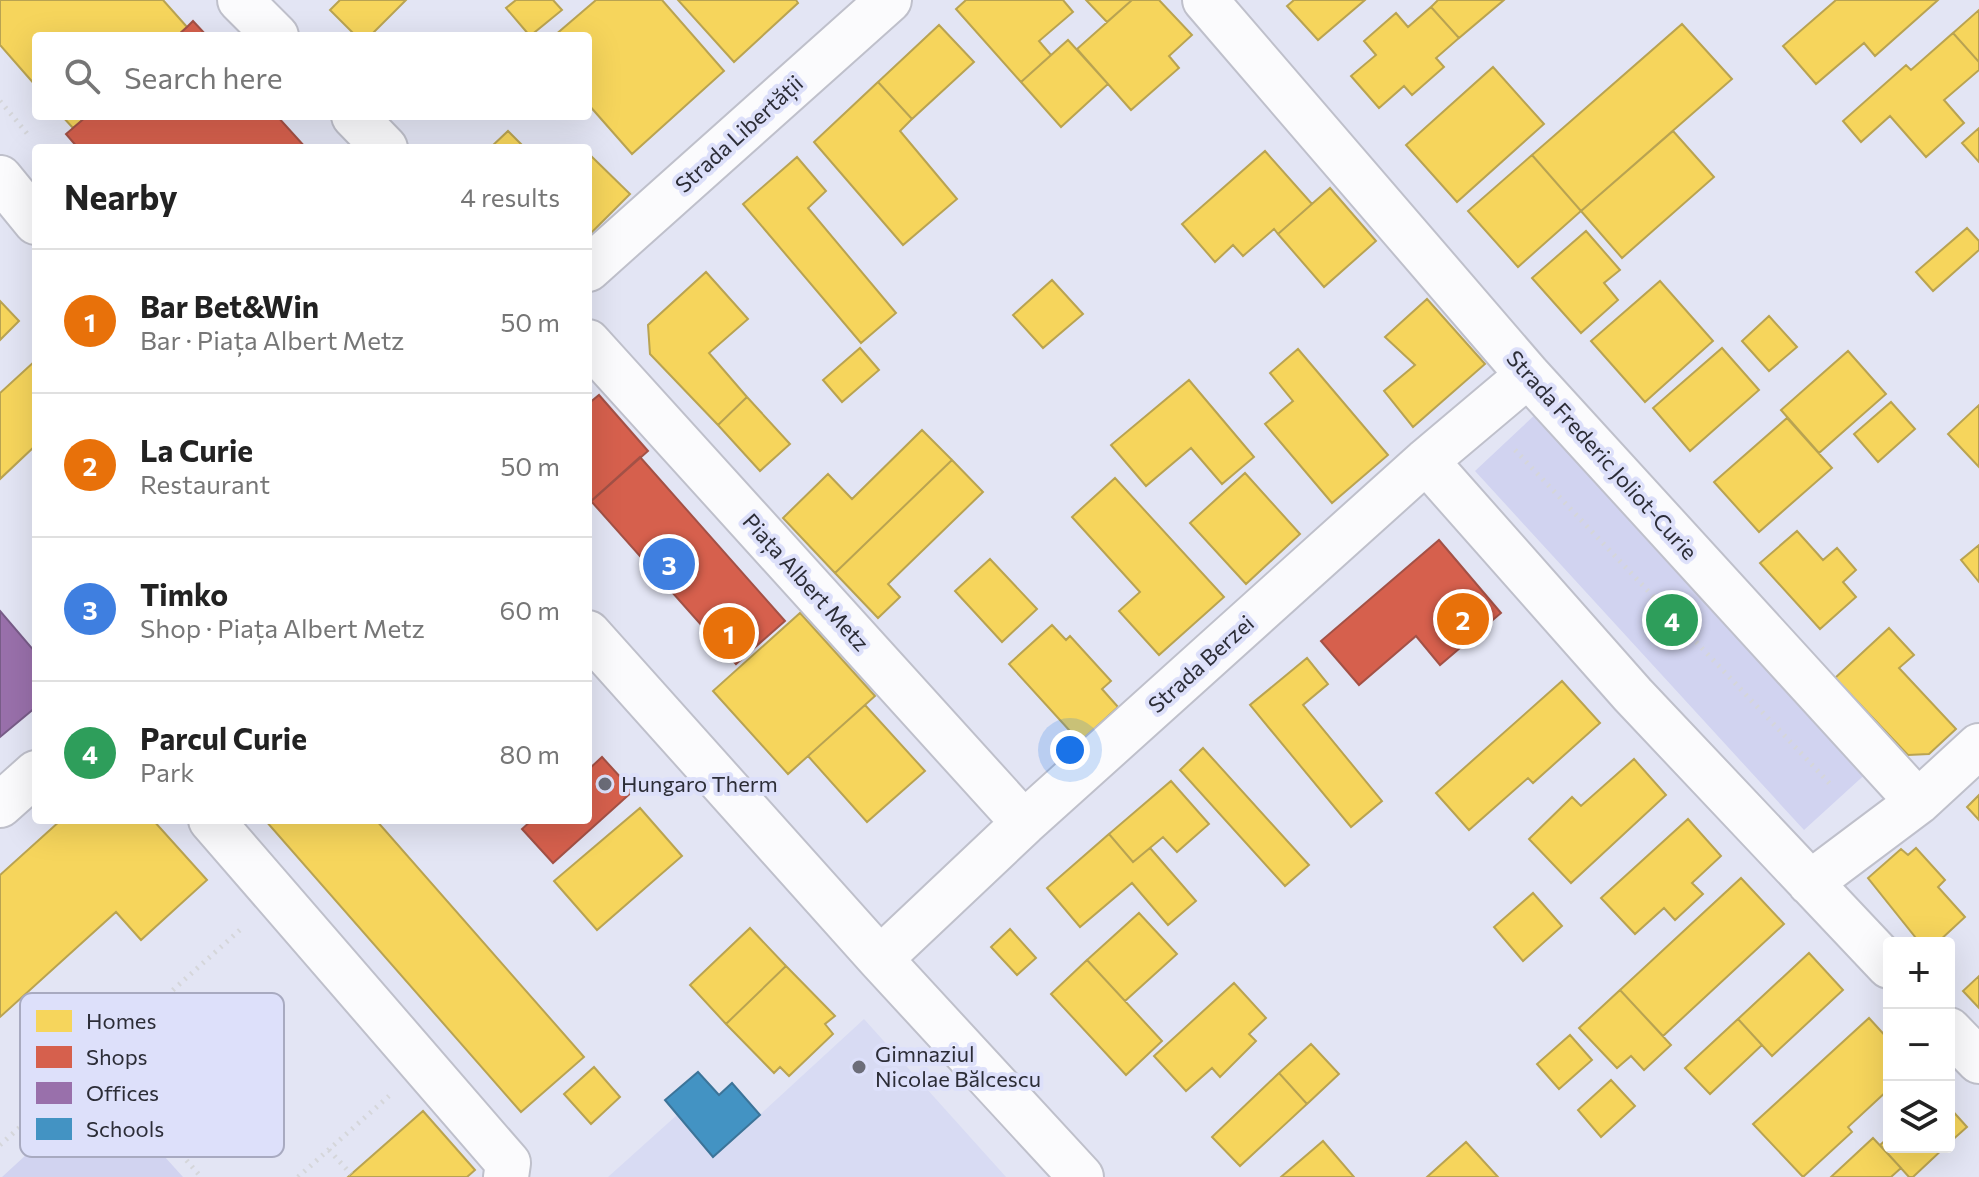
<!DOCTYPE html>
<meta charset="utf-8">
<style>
body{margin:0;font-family:Commissioner,sans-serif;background:#f2f2f2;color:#222}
.controls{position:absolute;right:24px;bottom:24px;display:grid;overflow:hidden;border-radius:8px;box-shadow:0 8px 32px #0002}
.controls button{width:72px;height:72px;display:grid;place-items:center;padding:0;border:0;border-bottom:2px solid #e0e0e0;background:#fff;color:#222;font:40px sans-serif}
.you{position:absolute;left:1070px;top:750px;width:28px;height:28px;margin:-20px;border:6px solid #fff;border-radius:50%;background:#1a73e8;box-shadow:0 0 0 12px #1a73e833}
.badge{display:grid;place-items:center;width:52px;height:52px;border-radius:50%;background:#0b8043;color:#fff;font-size:26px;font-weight:700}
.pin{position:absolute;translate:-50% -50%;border:4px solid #fff;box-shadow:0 2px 8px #0006}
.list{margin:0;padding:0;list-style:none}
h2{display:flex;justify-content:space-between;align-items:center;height:104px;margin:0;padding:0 32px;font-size:34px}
h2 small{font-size:26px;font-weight:400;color:#767676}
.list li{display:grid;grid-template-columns:52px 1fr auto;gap:24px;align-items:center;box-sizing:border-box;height:144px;padding:0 32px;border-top:2px solid #e0e0e0}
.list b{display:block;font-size:30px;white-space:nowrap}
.list p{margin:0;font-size:26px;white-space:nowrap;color:#767676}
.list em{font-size:26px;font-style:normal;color:#767676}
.icon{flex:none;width:44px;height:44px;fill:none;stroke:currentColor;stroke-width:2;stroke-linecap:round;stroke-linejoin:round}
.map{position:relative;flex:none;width:1979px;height:1177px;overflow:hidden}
.search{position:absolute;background:#fff;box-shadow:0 8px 32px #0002;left:32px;top:32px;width:560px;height:88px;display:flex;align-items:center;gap:20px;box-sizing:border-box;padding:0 28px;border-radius:8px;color:#767676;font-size:30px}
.panel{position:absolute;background:#fff;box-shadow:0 8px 32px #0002;left:32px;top:144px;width:560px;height:680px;border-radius:8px}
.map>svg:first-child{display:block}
.built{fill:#d8dbf3}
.green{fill:#d1d3f0}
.homes{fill:#f6d55c;stroke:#b9a351;stroke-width:2}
.shops{fill:#d6604d;stroke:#a35146;stroke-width:2}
.offices{fill:#9970ab;stroke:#785c88;stroke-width:2}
.schools{fill:#4393c3;stroke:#3c7499;stroke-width:2}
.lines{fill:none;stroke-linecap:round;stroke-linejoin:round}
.minor-casing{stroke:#bfc0cb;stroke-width:48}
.major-casing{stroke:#bfc0cb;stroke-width:48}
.path{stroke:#d5d6da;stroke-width:5;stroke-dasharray:2 6;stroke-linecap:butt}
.minor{stroke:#fbfbfd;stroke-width:44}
.major{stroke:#fbfbfd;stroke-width:44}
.poi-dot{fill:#6c6d79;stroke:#dde0fa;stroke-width:3}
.labels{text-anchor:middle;stroke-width:8;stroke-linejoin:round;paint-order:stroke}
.street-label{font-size:22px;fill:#2c2d37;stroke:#dde0fa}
.poi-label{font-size:22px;fill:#2c2d37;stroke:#dde0fa;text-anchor:start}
.key{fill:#dde0fa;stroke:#a8aac0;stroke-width:2}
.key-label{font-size:22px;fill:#2c2d37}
</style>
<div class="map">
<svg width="1979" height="1177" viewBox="0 0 1979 1177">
<rect width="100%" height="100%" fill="#e3e5f4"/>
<!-- built -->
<path class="built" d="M864,1019L1006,1177H608L677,1115L714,1157Z"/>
<!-- green -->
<path class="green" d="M1540,410L1871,769L1804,830L1475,471Z
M101,1086L183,1177H2Z"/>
<!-- homes -->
<path class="homes" d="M0,0H163L187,27L177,36H36V86L0,45Z
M340,0H406L370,36H356L330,10Z
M516,0H553L562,10L530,36L506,8Z
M596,0H662L724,71L632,154L588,104V36H554Z
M678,0H796L798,3L734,62Z
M966,0H1063L1073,12L1039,41L1051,55L1021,82L956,9Z
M1086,0H1132L1107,22Z
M1132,0H1159L1192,35L1169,56L1179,68L1131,110L1077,49Z
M1294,0H1365L1318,40L1287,6Z
M1438,0H1504L1459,38L1431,7Z
M1836,0H1938L1875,56L1864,43L1816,84L1783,46Z
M1431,7L1459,38L1436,58L1444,67L1412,95L1404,86L1379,108L1351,76L1376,55L1364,41L1396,13L1408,27Z
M1979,10V62L1953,33Z
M1682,24L1732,79L1581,211L1532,155Z
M939,25L974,62L912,119L878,82Z
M1953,33L1979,62V70L1944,100L1964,123L1926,157L1890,116L1861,142L1843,121L1906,65L1911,70Z
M1068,40L1108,84L1061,127L1021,82Z
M1493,67L1544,124L1457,202L1406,145Z
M878,82L912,119L900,131L957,199L903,245L814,142Z
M62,116H87L73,128Z
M1979,128V162L1962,143Z
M508,131L525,148H490Z
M1673,131L1714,177L1622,258L1581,211Z
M1265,151L1312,204L1278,234L1274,229L1243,256L1233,245L1215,262L1182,224Z
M588,153L630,194L588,236L589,173Z
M1532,155L1581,211L1518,267L1468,211Z
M797,157L826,191L808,208L896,313L861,343L743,204Z
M1330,188L1376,241L1324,287L1278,234Z
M1967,228L1979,241V250L1933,291L1916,272Z
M1586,231L1620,270L1604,283L1618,300L1581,333L1532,278Z
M706,272L748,319L709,353L747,397L718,425L650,354L648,325Z
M1052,280L1083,314L1043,348L1013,315Z
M1660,281L1713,341L1645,402L1591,341Z
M1427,299L1485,364L1413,427L1384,391L1415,365L1385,337Z
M0,301L19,321L0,340Z
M1769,316L1797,347L1769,371L1742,341Z
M860,348L879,370L842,402L823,380Z
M1722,348L1759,390L1690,451L1653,408Z
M1298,349L1388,455L1332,503L1265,424L1293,401L1270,373Z
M1848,351L1886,394L1819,453L1781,410Z
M36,360V445L0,479V393Z
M1189,380L1254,457L1222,484L1191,448L1146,486L1111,445Z
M747,397L790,444L760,471L718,425Z
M1891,402L1915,429L1878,462L1854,434Z
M1979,405V467L1948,434Z
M1787,418L1832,468L1759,532L1714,482Z
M922,430L952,460L835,573L783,518L828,474L852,499Z
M952,460L983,492L888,584L900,597L878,618L835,573Z
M1245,473L1300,534L1246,584L1190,523Z
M1115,478L1224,597L1159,655L1119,611L1140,592L1072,517Z
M1797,531L1823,560L1837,548L1856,570L1843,582L1856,597L1820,629L1760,563Z
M1979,545V582L1961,560Z
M990,559L1037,609L1002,642L955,591Z
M800,613L875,696L788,774L713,691Z
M1052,625L1066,640L1070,636L1111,681L1102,689L1118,707L1080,742L1009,664Z
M1889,628L1914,655L1899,668L1956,729L1929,754L1908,755L1835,678Z
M1307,658L1328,684L1303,705L1382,801L1351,827L1250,705Z
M1562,681L1600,723L1533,783L1528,778L1469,830L1436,793Z
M865,705L925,771L867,822L808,756Z
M1203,748L1309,865L1285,886L1180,770Z
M1634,759L1666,795L1571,883L1529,839L1572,797L1581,806Z
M1171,781L1209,824L1177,852L1163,837L1133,862L1109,834Z
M1979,795V820L1967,807Z
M640,808L682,856L597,930L554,881Z
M1688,819L1721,856L1692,883L1703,894L1675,920L1664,908L1635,934L1601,898Z
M61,820H153L207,880L141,940L116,912L0,1017V875Z
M265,820H376L584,1057L521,1112Z
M1109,834L1133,862L1150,848L1196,901L1168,925L1132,883L1080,927L1047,888Z
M1916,848L1945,880L1938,887L1965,917L1937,943H1920L1868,878L1901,849L1908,855Z
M1741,878L1784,924L1663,1036L1620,990Z
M1533,893L1562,926L1523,961L1494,927Z
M1139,913L1177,954L1125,1001L1087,960Z
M750,928L786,966L726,1024L690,985Z
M1010,929L1036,958L1017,975L991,947Z
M1809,953L1843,990L1772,1056L1738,1019Z
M1087,960L1162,1041L1126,1075L1051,994Z
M786,966L835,1016L825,1024L833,1034L789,1076L780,1067L774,1073L726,1024Z
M1979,976V1008L1963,991Z
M1234,983L1266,1018L1249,1034L1256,1041L1220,1077L1212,1068L1186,1091L1154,1056Z
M1620,990L1671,1045L1644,1070L1631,1056L1617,1068L1579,1028Z
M1869,1018L1889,1040V1089L1848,1127L1852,1132L1803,1177L1753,1124Z
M1738,1019L1762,1045L1710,1094L1685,1068Z
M1570,1035L1592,1060L1559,1089L1537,1064Z
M1311,1044L1339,1074L1307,1104L1279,1073Z
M594,1067L620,1097L591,1124L564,1094Z
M1279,1073L1307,1104L1240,1166L1212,1137Z
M1611,1080L1635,1106L1601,1137L1578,1110Z
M1949,1107L1967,1127L1949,1143Z
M423,1111L475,1170L467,1177H348Z
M1889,1137V1147H1945L1913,1177H1909L1880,1145Z
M1873,1138L1901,1168L1891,1177H1831Z
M1323,1141L1354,1177H1281Z
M1466,1142L1498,1177H1427Z"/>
<!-- shops -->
<path class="shops" d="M193,21L207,36H177L187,27Z
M87,116H277L306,148H78L66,134Z
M599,395L648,451L588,504V404Z
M640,457L785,621L736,664L591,501Z
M1439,540L1501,613L1440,665L1416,636L1359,685L1321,641Z
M602,757L633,791L553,863L522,829L532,820H588V770Z"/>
<!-- offices -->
<path class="offices" d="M0,611L36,653V707L0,737Z"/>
<!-- schools -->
<path class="schools" d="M698,1072L719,1095L732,1083L760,1115L713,1157L665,1100Z"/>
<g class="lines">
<!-- minor casing -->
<g class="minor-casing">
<path id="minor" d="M240,0L276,36
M1205,0L1528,375L1918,802
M354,116L385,148
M0,178L36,222
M588,342L1024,823
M1426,461L1633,695L1889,966
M588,633L880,959L1081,1177
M211,820L508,1163L506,1177
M1810,883L1918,802L1979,746
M880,959L1024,823L1426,461L1528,375
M1949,1030L1979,1061"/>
</g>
<!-- major casing -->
<g class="major-casing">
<path id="major" d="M588,269L889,0
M0,805L36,773"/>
</g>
<!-- path -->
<path class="path" d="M0,101L30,137
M1515,450L1832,786
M97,1058L201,1177
M0,1145L241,929
M329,1150L351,1174
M298,1177L389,1096"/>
<!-- minor -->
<use href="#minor" class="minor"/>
<!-- major -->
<use href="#major" class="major"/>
</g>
<!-- markers -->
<g class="poi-dot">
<circle cx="605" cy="784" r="8"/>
<circle cx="859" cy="1067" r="8"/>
</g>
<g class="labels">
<!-- street labels -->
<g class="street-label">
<text transform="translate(739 134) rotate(-42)" y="8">Strada Libertății</text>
<text transform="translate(1602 455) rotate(48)" y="8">Strada Frederic Joliot-Curie</text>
<text transform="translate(806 582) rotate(48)" y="8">Piața Albert Metz</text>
<text transform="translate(1201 664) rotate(-42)" y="8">Strada Berzei</text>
</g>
<!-- poi labels -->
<g class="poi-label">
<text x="621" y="792">Hungaro Therm</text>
<text x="875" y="1062">Gimnaziul<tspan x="875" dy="25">Nicolae Bălcescu</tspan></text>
</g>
</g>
<!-- legend -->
<rect x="20" y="993" width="264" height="164" rx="12" class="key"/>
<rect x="36" y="1010" width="36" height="22" fill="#f6d55c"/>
<rect x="36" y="1046" width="36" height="22" fill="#d6604d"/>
<rect x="36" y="1082" width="36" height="22" fill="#9970ab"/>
<rect x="36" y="1118" width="36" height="22" fill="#4393c3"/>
<g class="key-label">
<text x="86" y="1029">Homes</text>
<text x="86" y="1065">Shops</text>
<text x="86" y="1101">Offices</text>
<text x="86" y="1137">Schools</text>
</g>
</svg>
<div class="controls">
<button>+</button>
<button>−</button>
<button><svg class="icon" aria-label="layers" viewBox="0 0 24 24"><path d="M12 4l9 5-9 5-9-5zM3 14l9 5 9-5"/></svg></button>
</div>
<div class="you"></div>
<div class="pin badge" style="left:729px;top:633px;background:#e8710a">1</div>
<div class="pin badge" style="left:1463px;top:619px;background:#e8710a">2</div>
<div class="pin badge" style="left:669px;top:564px;background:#3f7fe0">3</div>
<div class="pin badge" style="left:1672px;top:620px;background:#2e9e5b">4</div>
<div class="search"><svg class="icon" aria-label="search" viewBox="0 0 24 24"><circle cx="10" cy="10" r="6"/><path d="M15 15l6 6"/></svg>Search here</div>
<section class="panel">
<h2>Nearby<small>4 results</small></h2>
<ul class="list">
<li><span class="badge" style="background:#e8710a">1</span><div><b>Bar Bet&amp;Win</b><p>Bar · Piața Albert Metz</p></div><em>50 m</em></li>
<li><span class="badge" style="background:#e8710a">2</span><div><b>La Curie</b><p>Restaurant</p></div><em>50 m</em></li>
<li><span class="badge" style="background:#3f7fe0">3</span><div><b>Timko</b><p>Shop · Piața Albert Metz</p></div><em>60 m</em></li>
<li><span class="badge" style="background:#2e9e5b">4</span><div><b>Parcul Curie</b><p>Park</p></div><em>80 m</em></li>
</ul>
</section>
</div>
